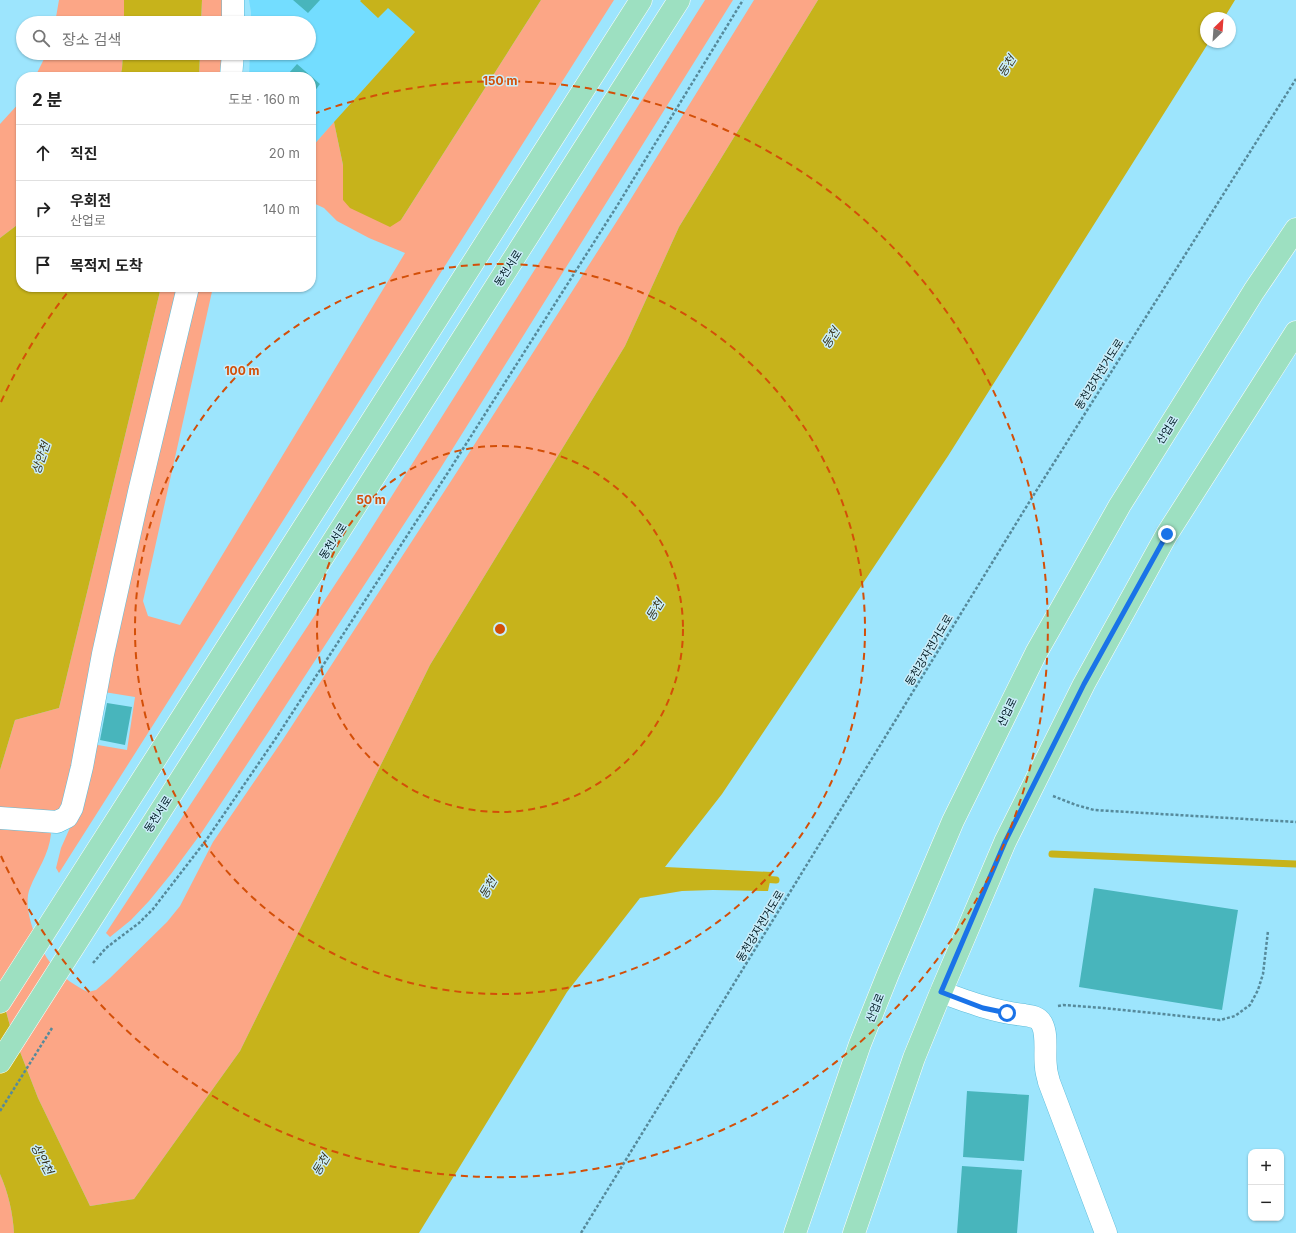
<!DOCTYPE html>
<html lang="ko">
<meta charset="utf-8">
<style>
body{margin:0;font-family:Inter,"Noto Sans KR",sans-serif;background:#f6f6f6;color:#222}
.controls{position:absolute;right:12px;bottom:12px;display:grid;overflow:hidden;border-radius:8px;box-shadow:0 1px 3px #0004}
.controls button{width:36px;height:36px;display:grid;place-items:center;padding:0;border:0;border-bottom:1px solid #e0e0e0;background:#fff;color:#222;font:20px sans-serif}
.compass{position:absolute;left:1200px;top:12px;width:36px;height:36px;border-radius:50%;background:#fff;box-shadow:0 1px 3px #0004;rotate:25deg}
.stop{position:absolute;width:12px;height:12px;margin:-9px;border:3px solid #1a73e8;border-radius:50%;background:#fff}
.stop.end{background:#1a73e8;border-color:#fff;box-shadow:0 1px 4px #0008}
.list{margin:0;padding:0;list-style:none}
h2{display:flex;justify-content:space-between;align-items:center;height:52px;margin:0;padding:0 16px;font-size:17px}
h2 small{font-size:13px;font-weight:400;color:#767676}
.list li{display:grid;grid-template-columns:26px 1fr auto;gap:12px;align-items:center;box-sizing:border-box;height:56px;padding:0 16px;border-top:1px solid #e0e0e0}
.list b{display:block;font-size:15px;white-space:nowrap}
.list p{margin:0;font-size:13px;white-space:nowrap;color:#767676}
.list em{font-size:13px;font-style:normal;color:#767676}
.icon{flex:none;width:22px;height:22px;fill:none;stroke:currentColor;stroke-width:2;stroke-linecap:round;stroke-linejoin:round}
.map{position:relative;flex:none;width:1296px;height:1233px;overflow:hidden}
.search{position:absolute;background:#fff;box-shadow:0 1px 3px #0004;left:16px;top:16px;width:300px;height:44px;display:flex;align-items:center;gap:10px;box-sizing:border-box;padding:0 14px;border-radius:22px;color:#767676;font-size:15px}
.panel{position:absolute;background:#fff;box-shadow:0 1px 3px #0004;left:16px;top:72px;width:300px;height:220px;border-radius:16px}
.map>svg:first-child{display:block}
.built{fill:#73ddff}
.green{fill:#fca686}
.water{fill:#c7b31b}
.lines{fill:none;stroke-linecap:round;stroke-linejoin:round}
.stream{stroke:#c7b31b;stroke-width:7}
.building{fill:#48b5bc}
.minor-casing{stroke:#5ebcda;stroke-width:23}
.major-casing{stroke:#fff;stroke-width:23}
.path{stroke:#568a9b;stroke-width:2.5;stroke-dasharray:3 2;stroke-linecap:butt}
.minor{stroke:#fff;stroke-width:22}
.major{stroke:#9de0c1;stroke-width:22}
.route{stroke:#1a73e8;stroke-width:5}
.ring{fill:none;stroke:#d34f08;stroke-width:2;stroke-dasharray:7 5}
.labels{text-anchor:middle;stroke-width:3;stroke-linejoin:round;paint-order:stroke}
.street-label{font-size:11px;fill:#001c25;stroke:#caecf8}
.water-label{font-size:12px;font-style:italic;fill:#39361f;stroke:#caecf8}
.centre{fill:#d34f08;stroke:#caecf8;stroke-width:2}
.ring-label{font-size:12px;text-anchor:middle;font-weight:bold;fill:#d34f08;stroke:#caecf8;stroke-width:3;stroke-linejoin:round;paint-order:stroke}
</style>
<div class="map">
<svg width="1296" height="1233" viewBox="0 0 1296 1233">
<rect width="100%" height="100%" fill="#9de5fd"/>
<!-- built -->
<path class="built" d="M249,0H361L360,1L388,7L415,32L311,148V77H249L250,53H309V23H251V12Z"/>
<!-- green -->
<path class="green" d="M59,0H124V23H55Z
M202,0H222V23H201Z
M541,0H614L59,873L56,868L61,848L73,821L92,744L127,750L135,697L104,692L194,287H213L143,601L148,616L180,625L405,253L369,238L337,221L324,208L311,202V148L334,122L343,165V200L401,220Z
M705,0H733L440,469L271,728L202,832L171,874L149,901L131,920L110,937L106,933L359,548Z
M754,0H818L679,227L625,346L430,665L240,1051L134,1199L90,1206L38,1098L10,1026L0,989V770L15,720L59,708L161,287H182L75,780L50,832L51,834C49,855 37,870 30,888C21,909 39,951 54,967C64,978 75,986 88,992L96,990L110,978L167,922L180,906L213,842L282,741L453,478L624,210Z
M47,53H123L122,69L120,77H35Z
M200,53H222L221,77H199Z
M21,101V222L0,238V124Z
M0,1174C8,1192 13,1213 14,1233H0Z"/>
<!-- water -->
<path class="water" d="M124,0H202L201,23H124Z
M361,0H541L401,220L390,227L350,208L343,200V165L334,122L415,32L388,8L378,18L360,1Z
M818,0H1235L1224,18H1206V42H1209L948,456L722,794L665,867L772,872L768,891L713,890L682,891L640,898L567,992L419,1233H14C13,1213 8,1192 0,1174V989L10,1026L38,1098L90,1206L134,1199L240,1051L430,665L625,346L679,227Z
M123,53H200L199,77H120L122,69Z
M21,222V287H161L59,708L15,720L0,770V238Z"/>
<g class="lines">
<!-- stream -->
<path class="stream" d="M1052,854L1296,864
M761,879L776,880"/>
</g>
<!-- building -->
<path class="building" d="M293,0H320L308,13Z
M297,64L320,84L314,92L311,93V77H288L289,73Z
M107,703L132,707L125,745L100,740Z
M1094,888L1238,910L1222,1010L1079,987Z
M967,1091L1029,1095L1024,1161L963,1157Z
M962,1166L1022,1170L1017,1233H957Z"/>
<g class="lines">
<!-- minor casing -->
<g class="minor-casing">
<path id="minor" d="M233,0V23
M231,77L233,53
M0,818L57,822L67,817L72,808L82,767L103,654L139,492L188,287
M941,992C968,1002 995,1012 1024,1015C1031,1016 1039,1017 1042,1024C1048,1035 1044,1055 1046,1067C1046,1072 1048,1077 1049,1082L1106,1233"/>
</g>
<!-- major casing -->
<g class="major-casing">
<path id="major" d="M0,1002L641,0
M0,1062L679,0
M795,1233L860,1044L888,974L953,821L1036,653L1120,505L1254,291L1296,229
M854,1233L914,1058L941,992L1005,842L1084,684L1167,534L1296,332"/>
</g>
<!-- path -->
<path class="path" d="M1053,796L1076,805L1094,810L1296,822
M93,963L106,948L139,923L153,909L207,839L276,738L447,474L617,206L743,0
M1058,1006L1063,1005L1104,1008L1220,1020L1235,1016L1250,1005L1258,990L1263,974L1268,931
M0,1111L52,1028
M581,1233L1033,496L1296,79"/>
<!-- minor -->
<use href="#minor" class="minor"/>
<!-- major -->
<use href="#major" class="major"/>
</g>
<g class="lines">
<!-- route -->
<path class="route" d="M1007,1013L983,1008L941,992L1005,842L1084,684L1167,534"/>
</g>
<!-- distance rings -->
<g class="ring">
<circle cx="500" cy="629" r="183"/>
<circle cx="500" cy="629" r="365"/>
<path d="M1 402A548 548 0 0 1 71 288M313 114A548 548 0 1 1 1 856"/>
</g>
<g class="labels">
<!-- street labels -->
<g class="street-label">
<text transform="translate(508 268) rotate(-57)" y="4">동천서로</text>
<text transform="translate(1099 374) rotate(-58)" y="4">동천강자전거도로</text>
<text transform="translate(1167 430) rotate(-58)" y="4">산업로</text>
<text transform="translate(333 541) rotate(-57)" y="4">동천서로</text>
<text transform="translate(929 650) rotate(-59)" y="4">동천강자전거도로</text>
<text transform="translate(1007 712) rotate(-64)" y="4">산업로</text>
<text transform="translate(158 814) rotate(-57)" y="4">동천서로</text>
<text transform="translate(760 926) rotate(-59)" y="4">동천강자전거도로</text>
<text transform="translate(875 1008) rotate(-68)" y="4">산업로</text>
</g>
<!-- water labels -->
<g class="water-label">
<text transform="translate(1007 66) rotate(-57)" y="4">동천</text>
<text transform="translate(831 338) rotate(-57)" y="4">동천</text>
<text transform="translate(41 458) rotate(-71)" y="4">상안천</text>
<text transform="translate(655 610) rotate(-58)" y="4">동천</text>
<text transform="translate(488 888) rotate(-59)" y="4">동천</text>
<text transform="translate(42 1159) rotate(62)" y="4">상안천</text>
<text transform="translate(321 1165) rotate(-59)" y="4">동천</text>
</g>
</g>
<circle cx="500" cy="629" r="6" class="centre"/>
<g class="ring-label">
<text x="500" y="85">150 m</text>
<text x="242" y="375">100 m</text>
<text x="371" y="504">50 m</text>
</g>
</svg>
<div class="controls">
<button>+</button>
<button>−</button>
</div>
<svg class="compass" viewBox="-18 -18 36 36"><path d="M0-13l5 13h-10z" fill="#e53935"/><path d="M0 13l5-13h-10z" fill="#767676"/></svg>
<div class="stop" style="left:1007px;top:1013px"></div>
<div class="stop end" style="left:1167px;top:534px"></div>
<div class="search"><svg class="icon" aria-label="search" viewBox="0 0 24 24"><circle cx="10" cy="10" r="6"/><path d="M15 15l6 6"/></svg>장소 검색</div>
<section class="panel">
<h2>2 분<small>도보 · 160 m</small></h2>
<ul class="list">
<li><svg class="icon" aria-label="ahead" viewBox="0 0 24 24"><path d="M12 20V5M6 11l6-6 6 6"/></svg><div><b>직진</b></div><em>20 m</em></li>
<li><svg class="icon" aria-label="right" viewBox="0 0 24 24"><path d="M7 20v-9h11M14 6l5 5-5 5"/></svg><div><b>우회전</b><p>산업로</p></div><em>140 m</em></li>
<li><svg class="icon" aria-label="arrive" viewBox="0 0 24 24"><path d="M6 21V4h12l-3 4 3 4H6"/></svg><div><b>목적지 도착</b></div></li>
</ul>
</section>
</div>
